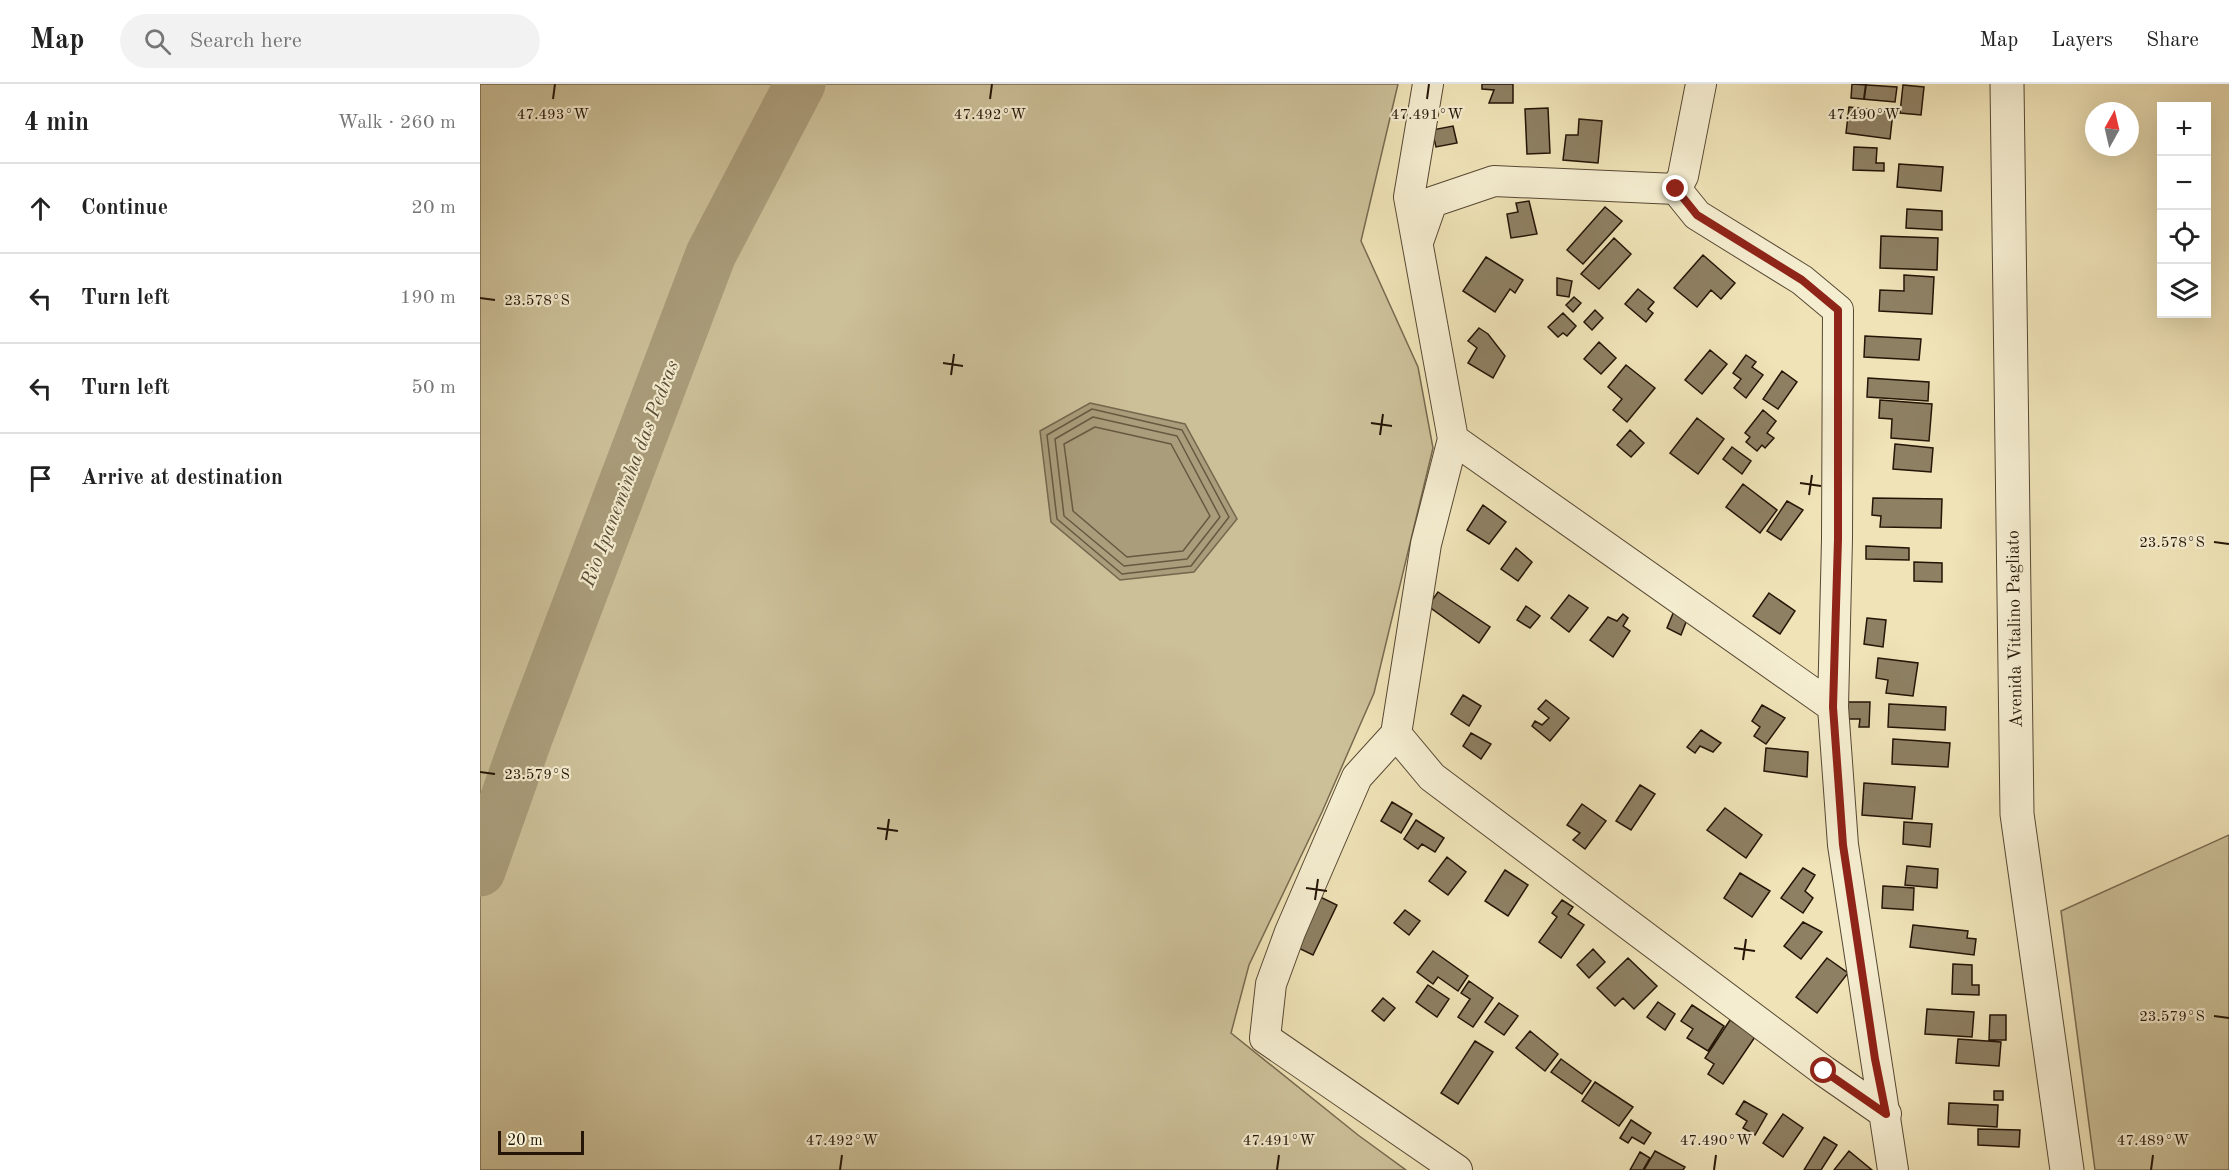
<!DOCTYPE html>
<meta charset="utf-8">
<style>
body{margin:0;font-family:"Old Standard TT",serif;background:#f2f2f2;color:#222}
.controls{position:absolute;right:18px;top:18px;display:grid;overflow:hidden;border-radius:0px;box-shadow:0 6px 24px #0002}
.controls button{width:54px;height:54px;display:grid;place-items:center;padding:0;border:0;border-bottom:2px solid #e0e0e0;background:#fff;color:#222;font:30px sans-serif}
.compass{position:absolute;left:1605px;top:18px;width:54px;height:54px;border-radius:50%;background:#fff;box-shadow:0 6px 24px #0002;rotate:8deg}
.scale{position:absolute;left:18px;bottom:15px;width:86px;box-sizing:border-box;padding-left:6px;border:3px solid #241507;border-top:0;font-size:16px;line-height:21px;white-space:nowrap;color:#241507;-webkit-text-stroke:4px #f5edd0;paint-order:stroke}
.stop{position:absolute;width:18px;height:18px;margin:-14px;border:4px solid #8f2418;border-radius:50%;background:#fff}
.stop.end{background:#8f2418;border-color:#fff;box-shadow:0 2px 6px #0008}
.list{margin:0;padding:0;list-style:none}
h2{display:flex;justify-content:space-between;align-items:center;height:78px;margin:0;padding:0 24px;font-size:26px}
h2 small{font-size:20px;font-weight:400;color:#767676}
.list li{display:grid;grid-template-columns:39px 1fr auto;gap:18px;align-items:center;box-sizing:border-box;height:90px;padding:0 24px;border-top:2px solid #e0e0e0}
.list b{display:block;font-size:22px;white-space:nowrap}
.list em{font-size:20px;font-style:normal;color:#767676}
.icon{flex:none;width:33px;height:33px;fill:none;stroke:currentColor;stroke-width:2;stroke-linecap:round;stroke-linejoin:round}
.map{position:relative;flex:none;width:1749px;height:1086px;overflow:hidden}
header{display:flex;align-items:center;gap:36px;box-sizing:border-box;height:84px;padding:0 30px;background:#fff;border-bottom:2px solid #e0e0e0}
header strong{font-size:28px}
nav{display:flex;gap:33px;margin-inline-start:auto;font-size:21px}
.search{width:420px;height:54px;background:#f2f2f2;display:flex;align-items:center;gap:15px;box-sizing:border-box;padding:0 21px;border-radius:33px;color:#767676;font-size:22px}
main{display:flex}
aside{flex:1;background:#fff}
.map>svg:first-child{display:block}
.green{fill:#ccc099;stroke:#786a50;stroke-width:1.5}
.water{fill:#aa9d7b;stroke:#74674d;stroke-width:1.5}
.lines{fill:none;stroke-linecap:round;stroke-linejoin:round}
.shore{stroke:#675941;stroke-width:1.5}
.river{stroke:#aa9d7b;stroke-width:51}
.building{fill:#8e8063;stroke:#241507;stroke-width:1.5}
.minor-casing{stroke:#574833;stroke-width:32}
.tertiary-casing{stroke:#574833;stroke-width:35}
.minor{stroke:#f5edd0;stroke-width:30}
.tertiary{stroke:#f5edd0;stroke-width:33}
.route{stroke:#8f2418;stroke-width:8}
.ticks{fill:none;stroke:#241507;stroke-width:2}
.labels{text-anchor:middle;stroke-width:4.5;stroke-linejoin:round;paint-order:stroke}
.street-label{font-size:18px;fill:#241507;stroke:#f5edd0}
.water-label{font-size:20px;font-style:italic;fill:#5a4b35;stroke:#f5edd0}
.ticks-label{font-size:15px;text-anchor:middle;fill:#241507;stroke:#f5edd0;stroke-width:4.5;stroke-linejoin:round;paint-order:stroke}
</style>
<header>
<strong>Map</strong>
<div class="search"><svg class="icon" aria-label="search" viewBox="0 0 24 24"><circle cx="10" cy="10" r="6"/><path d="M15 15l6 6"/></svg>Search here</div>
<nav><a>Map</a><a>Layers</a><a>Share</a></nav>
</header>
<main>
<aside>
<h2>4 min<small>Walk · 260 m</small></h2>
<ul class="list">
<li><svg class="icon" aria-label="ahead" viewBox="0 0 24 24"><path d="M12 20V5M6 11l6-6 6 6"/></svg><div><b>Continue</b></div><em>20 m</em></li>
<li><svg class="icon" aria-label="left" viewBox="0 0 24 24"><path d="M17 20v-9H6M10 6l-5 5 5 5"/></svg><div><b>Turn left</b></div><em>190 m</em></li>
<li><svg class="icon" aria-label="left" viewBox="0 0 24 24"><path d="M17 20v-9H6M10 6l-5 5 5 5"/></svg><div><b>Turn left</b></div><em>50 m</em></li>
<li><svg class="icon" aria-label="arrive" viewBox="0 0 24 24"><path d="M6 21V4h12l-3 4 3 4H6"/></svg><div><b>Arrive at destination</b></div></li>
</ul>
</aside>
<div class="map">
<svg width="1749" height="1086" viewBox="0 0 1749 1086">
<rect width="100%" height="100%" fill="#efe3b7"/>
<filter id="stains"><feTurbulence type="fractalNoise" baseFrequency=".00333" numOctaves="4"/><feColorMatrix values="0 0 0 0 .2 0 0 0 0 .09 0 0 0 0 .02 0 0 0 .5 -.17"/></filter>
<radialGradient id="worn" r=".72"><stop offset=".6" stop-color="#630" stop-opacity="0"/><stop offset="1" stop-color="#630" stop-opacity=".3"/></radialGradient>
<!-- green -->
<path class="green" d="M0,0H918L881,157L938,283L953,364L894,609L842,728L769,881L751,949L878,1051L926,1086H0Z
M1749,751V1086H1615L1581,827Z"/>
<!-- water -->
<path class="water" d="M610,319L705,340L757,435L714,488L640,496L571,438L560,347Z"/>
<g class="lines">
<!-- shore -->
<path class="shore" d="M612,325L702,346L749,433L711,482L642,490L577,435L567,351Z
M613,333L697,352L740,433L707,475L644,482L584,432L575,355Z
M615,343L691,360L730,432L703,467L647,473L593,427L584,360Z"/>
<!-- river -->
<path class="river" d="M0,787L47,654L231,170L320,0"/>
</g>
<!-- building -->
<path class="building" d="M1002,0H1033V19H1009L1014,6L1002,5Z
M1372,0L1417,3L1415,18L1371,14Z
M1423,1L1444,3L1441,31L1420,29Z
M1369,23L1413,28L1410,55L1366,49Z
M1068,24L1070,69L1047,70L1045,25Z
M1099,35L1122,37L1118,79L1083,76L1086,51H1098Z
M973,42L977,59L956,63L952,46Z
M1374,63L1397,64L1396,79H1404V87L1373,86Z
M1419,80L1463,83L1461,107L1417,103Z
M1049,117L1057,150L1031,154L1027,130L1038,128L1036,119Z
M1125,123L1142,137L1103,180L1087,166Z
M1427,125L1462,127V146L1426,144Z
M1401,152L1458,154L1457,186L1400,184Z
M1134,154L1151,170L1119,205L1101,190Z
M1223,171L1255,199L1241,215L1231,206L1217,223L1194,204Z
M1006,173L1043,196L1035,209L1030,205L1015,228L983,207Z
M1424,191L1454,193L1452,230L1399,227L1400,206L1424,207Z
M1077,194L1092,197L1089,213L1077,211Z
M1158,205L1174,218L1168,225L1173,229L1166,238L1145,220Z
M1094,213L1101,219L1093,228L1086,221Z
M1115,226L1123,234L1112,246L1104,238Z
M1083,229L1096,242L1087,252L1083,249L1078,253L1068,243Z
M999,244L1008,250L1025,272L1013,294L988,279L997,264L988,257Z
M1385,252L1441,255L1439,276L1384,273Z
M1119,258L1136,274L1121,290L1104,275Z
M1230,266L1247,280L1222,310L1205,296Z
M1266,271L1276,278L1272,283L1283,291L1266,314L1254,304L1261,295L1253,289Z
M1146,281L1175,304L1147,338L1133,326L1142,315L1128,303Z
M1302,287L1317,298L1298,325L1283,315Z
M1388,294L1449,298L1448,317L1387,313Z
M1400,316L1452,320L1449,357L1411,354L1412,335L1399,334Z
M1283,326L1296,337L1287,349L1294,354L1285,364L1282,361L1277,367L1266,358L1270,353L1265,349Z
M1217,334L1244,355L1218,390L1190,369Z
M1150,346L1164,359L1151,373L1137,361Z
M1415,360L1453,364L1451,388L1413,385Z
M1252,363L1271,377L1262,390L1243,375Z
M1263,400L1297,426L1280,449L1246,423Z
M1393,414L1462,415L1461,444L1400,443L1401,432L1392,431Z
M1307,417L1323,426L1301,456L1287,447Z
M1003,421L1026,438L1009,460L987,446Z
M1386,462L1429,464V476L1386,475Z
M1036,464L1052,478L1038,497L1021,485Z
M1434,478L1462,479V498L1434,497Z
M958,508L1010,543L999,559L948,522Z
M1289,509L1315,527L1300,550L1273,532Z
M1089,511L1108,524L1089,548L1071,534Z
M1046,522L1060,532L1050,544L1037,536Z
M1194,527L1208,533L1201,551L1187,544Z
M1143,530L1148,534L1143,542L1150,547L1133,573L1110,556L1128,533L1137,537Z
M1387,534L1406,536L1403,563L1384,560Z
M1398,574L1438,579L1433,612L1406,609L1408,596L1396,594Z
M983,611L1001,622L989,642L971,630Z
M1066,616L1089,634L1070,657L1052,642L1055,637L1062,641L1069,634L1058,625Z
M1367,618H1390L1389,643H1379L1380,635H1366Z
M1409,620L1466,623L1465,646L1408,643Z
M1282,621L1305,634L1286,660L1274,652L1280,643L1272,637Z
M1221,646L1241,659L1233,668L1220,662L1215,669L1207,663Z
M991,649L1011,660L1001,675L983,662Z
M1413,655L1470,659L1468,683L1412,680Z
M1286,664L1328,668L1327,693L1284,687Z
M1384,699L1435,703L1432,735L1382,731Z
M1160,701L1175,710L1151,746L1136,737Z
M912,718L932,730L921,749L901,737Z
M1102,720L1126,737L1105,765L1093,756L1100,749L1087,741Z
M1245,724L1282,751L1266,774L1227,746Z
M936,736L964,754L955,768L942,760L938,765L924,755Z
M1424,738L1452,740L1450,763L1423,760Z
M967,773L986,788L968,811L949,797Z
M1427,782L1458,785L1457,804L1425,801Z
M1323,784L1335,791L1325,807L1333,814L1323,829L1301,814Z
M1025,786L1048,801L1028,832L1005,817Z
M1260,789L1290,807L1272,833L1244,814Z
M1403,802L1434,804L1433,826L1402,824Z
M834,810L857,821L833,871L810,860Z
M1082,816L1093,823L1088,830L1104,841L1081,874L1059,858L1077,833L1072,829Z
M925,826L940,837L929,851L914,839Z
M1323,838L1342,848L1321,875L1304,862Z
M1433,841L1488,847L1487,854L1496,855L1494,871L1430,863Z
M1113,865L1125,878L1109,894L1097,881Z
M953,867L988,892L978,907L958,893L953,900L937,888Z
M1148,874L1177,902L1154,925L1143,914L1135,922L1117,904Z
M1347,874L1368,889L1337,929L1316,913Z
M1473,880L1492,881V901H1499V911L1472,910Z
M989,897L1013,914L993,943L978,933L990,915L981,909Z
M948,901L969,915L957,933L936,918Z
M903,914L915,924L904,937L892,927Z
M1178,918L1195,930L1185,946L1167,933Z
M1019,919L1038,932L1024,951L1005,938Z
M1212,921L1244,942L1228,967L1207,954L1213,945L1201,937Z
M1447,925L1494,928L1492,953L1445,950Z
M1510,931H1526V956H1509Z
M1250,936L1275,953L1243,1000L1228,990L1234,980L1225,974Z
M1050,947L1078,970L1065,987L1036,964Z
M1478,955L1521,958L1519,982L1476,979Z
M995,957L1013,968L978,1020L961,1009Z
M1081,975L1111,997L1102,1010L1071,988Z
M1115,998L1153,1023L1139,1042L1102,1017Z
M1514,1007H1523V1016H1514Z
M1264,1017L1287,1030L1275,1051L1263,1044L1267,1037L1256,1030Z
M1469,1019L1518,1021L1517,1043L1468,1040Z
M1303,1030L1323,1044L1303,1073L1283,1059Z
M1151,1036L1171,1049L1164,1060L1152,1053L1148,1059L1140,1054Z
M1498,1045L1540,1046L1539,1063L1498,1061Z
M1344,1053L1357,1061L1341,1086H1324Z
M1175,1067L1205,1083L1203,1086H1164Z
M1369,1067L1392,1086H1354Z
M1160,1068L1170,1074L1163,1086H1150Z"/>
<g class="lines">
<!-- minor casing -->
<g class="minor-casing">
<path id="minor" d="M948,0L929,113L973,355L946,460L916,650L877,693L810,848L791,900L785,954L977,1086
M1221,0L1203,92L1196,105L1217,131L1322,196L1358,226L1357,455L1353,623L1363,761L1413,1086
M938,158L952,118L1014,97L1196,105
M973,355L1353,623
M916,650L952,693L1344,987L1406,1030"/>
</g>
<!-- tertiary casing -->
<g class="tertiary-casing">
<path id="tertiary" d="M1527,0L1537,730L1587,1086"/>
</g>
<!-- minor -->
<use href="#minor" class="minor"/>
<!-- tertiary -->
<use href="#tertiary" class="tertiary"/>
</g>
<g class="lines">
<!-- route -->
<path class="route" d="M1196,105L1217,131L1322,196L1358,226V455L1353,623L1363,761L1395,975L1406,1030L1344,987"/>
</g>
<!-- ticks -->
<path class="ticks" d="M73,15L75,0M510,15L512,0M947,15L949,0M1384,15L1386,0M0,214L15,216M463,279L483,282M471,291L474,270M891,339L912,342M900,351L903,330M1320,399L1341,402M1329,411L1332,391M1734,458L1749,460M0,688L15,690M397,744L418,747M406,756L409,735M826,804L847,807M835,816L838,795M1254,864L1275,867M1263,876L1266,855M1734,932L1749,934M360,1086L362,1071M797,1086L799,1071M1234,1086L1236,1071M1671,1086L1673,1071"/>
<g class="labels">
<!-- street labels -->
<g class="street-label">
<text transform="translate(1534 545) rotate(-91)" y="6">Avenida Vitalino Pagliato</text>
</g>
<!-- water labels -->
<g class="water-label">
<text transform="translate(149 389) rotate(-69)" y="7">Rio Ipaneminha das Pedras</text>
</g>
</g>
<g class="ticks-label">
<text x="73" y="35">47.493°W</text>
<text x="510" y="35">47.492°W</text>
<text x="947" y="35">47.491°W</text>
<text x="1384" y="35">47.490°W</text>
<text x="57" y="221">23.578°S</text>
<text x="1692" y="463">23.578°S</text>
<text x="57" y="695">23.579°S</text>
<text x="1692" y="937">23.579°S</text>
<text x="362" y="1061">47.492°W</text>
<text x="799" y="1061">47.491°W</text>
<text x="1236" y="1061">47.490°W</text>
<text x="1673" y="1061">47.489°W</text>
</g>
<rect width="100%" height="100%" filter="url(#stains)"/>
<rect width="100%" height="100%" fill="url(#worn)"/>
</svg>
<div class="controls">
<button>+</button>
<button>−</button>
<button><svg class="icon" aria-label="locate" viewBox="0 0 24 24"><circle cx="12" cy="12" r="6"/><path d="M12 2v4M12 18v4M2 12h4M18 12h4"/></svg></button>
<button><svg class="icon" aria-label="layers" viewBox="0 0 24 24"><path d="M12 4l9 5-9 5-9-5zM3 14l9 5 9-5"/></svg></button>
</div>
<svg class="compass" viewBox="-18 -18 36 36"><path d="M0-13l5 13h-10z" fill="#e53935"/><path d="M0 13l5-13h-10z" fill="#767676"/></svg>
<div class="scale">20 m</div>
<div class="stop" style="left:1344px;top:987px"></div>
<div class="stop end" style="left:1196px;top:105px"></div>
</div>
</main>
